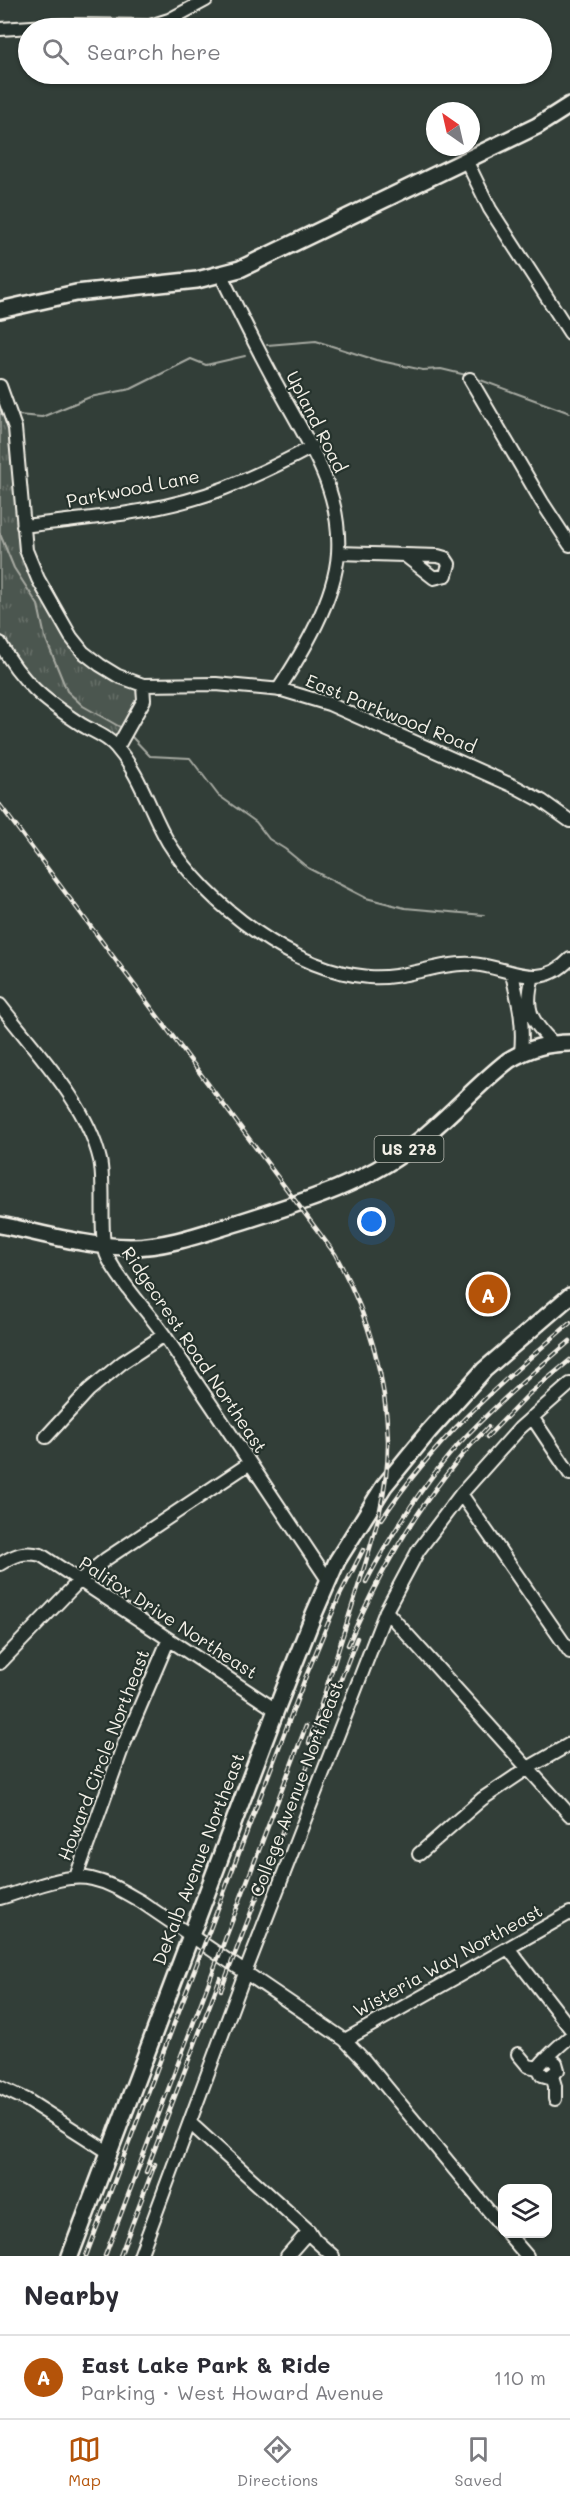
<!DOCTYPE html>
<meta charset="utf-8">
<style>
body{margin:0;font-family:Mali,sans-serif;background:#f7f7f7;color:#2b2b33}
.controls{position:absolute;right:18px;bottom:18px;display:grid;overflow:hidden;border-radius:12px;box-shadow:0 2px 4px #0004}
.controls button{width:54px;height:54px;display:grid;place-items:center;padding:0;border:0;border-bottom:2px solid #e1e1e2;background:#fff;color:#2b2b33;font:30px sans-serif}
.compass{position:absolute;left:426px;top:102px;width:54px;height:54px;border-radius:50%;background:#fff;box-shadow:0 2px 4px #0004;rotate:326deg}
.you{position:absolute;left:372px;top:1222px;width:21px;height:21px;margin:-15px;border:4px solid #fff;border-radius:50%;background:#1a73e8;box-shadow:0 0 0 9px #1a73e833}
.badge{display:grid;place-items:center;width:39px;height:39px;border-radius:50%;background:#b45309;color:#fff;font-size:20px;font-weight:700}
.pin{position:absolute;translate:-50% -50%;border:3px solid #fff;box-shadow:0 2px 6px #0006}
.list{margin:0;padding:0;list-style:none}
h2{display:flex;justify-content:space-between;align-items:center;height:78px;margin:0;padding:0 24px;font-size:26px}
h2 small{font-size:20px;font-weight:400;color:#7c7c81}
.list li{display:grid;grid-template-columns:39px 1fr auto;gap:18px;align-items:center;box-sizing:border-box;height:84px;padding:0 24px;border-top:2px solid #e1e1e2}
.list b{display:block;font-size:22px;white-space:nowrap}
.list p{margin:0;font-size:20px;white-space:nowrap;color:#7c7c81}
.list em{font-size:20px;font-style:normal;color:#7c7c81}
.icon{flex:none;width:33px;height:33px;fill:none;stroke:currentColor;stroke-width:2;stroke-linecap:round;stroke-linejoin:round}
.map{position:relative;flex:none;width:570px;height:2256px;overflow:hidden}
.search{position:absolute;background:#fff;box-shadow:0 2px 4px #0004;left:18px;right:18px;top:18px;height:66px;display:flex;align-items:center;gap:15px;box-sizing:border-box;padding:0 21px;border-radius:33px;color:#7c7c81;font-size:22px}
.sheet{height:162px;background:#fff}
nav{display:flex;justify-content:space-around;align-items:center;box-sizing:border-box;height:84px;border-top:2px solid #e1e1e2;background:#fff;font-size:16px;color:#7c7c81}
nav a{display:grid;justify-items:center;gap:3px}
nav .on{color:#b45309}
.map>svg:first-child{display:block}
.park{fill:url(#park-tufts);stroke:#a0a49c;stroke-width:1.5}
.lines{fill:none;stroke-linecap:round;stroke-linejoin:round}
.stream{stroke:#a6a9a1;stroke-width:2}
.minor-casing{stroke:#f4f1e8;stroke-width:16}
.major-casing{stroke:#f4f1e8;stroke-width:20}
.minor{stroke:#26332d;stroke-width:12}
.major{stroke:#26332d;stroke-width:15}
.rail-casing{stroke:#f4f1e8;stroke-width:4.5}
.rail{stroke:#26332d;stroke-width:2;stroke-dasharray:7;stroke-linecap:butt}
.labels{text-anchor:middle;stroke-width:4.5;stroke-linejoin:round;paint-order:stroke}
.shield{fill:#26332d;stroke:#b6b8b0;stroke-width:1.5}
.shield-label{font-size:16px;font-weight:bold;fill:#f4f1e8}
.street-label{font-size:18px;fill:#f4f1e8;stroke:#26332d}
</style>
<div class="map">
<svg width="570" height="2256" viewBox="0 0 570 2256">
<defs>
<pattern id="park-tufts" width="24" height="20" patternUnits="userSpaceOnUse" patternTransform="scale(1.5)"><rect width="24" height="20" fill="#4c564f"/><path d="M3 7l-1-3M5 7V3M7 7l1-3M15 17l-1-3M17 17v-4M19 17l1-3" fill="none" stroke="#666f68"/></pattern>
</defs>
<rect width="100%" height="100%" fill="#323e38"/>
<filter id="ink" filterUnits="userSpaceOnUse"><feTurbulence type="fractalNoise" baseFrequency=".0167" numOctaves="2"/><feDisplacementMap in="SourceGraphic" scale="12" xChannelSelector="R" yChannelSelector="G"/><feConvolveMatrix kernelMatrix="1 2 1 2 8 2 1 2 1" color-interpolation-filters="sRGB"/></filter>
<g filter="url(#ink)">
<!-- park -->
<path class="park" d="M0,391L15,428L23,526L40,581L80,653L136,688L137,700L115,738L42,691L25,676L0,636Z"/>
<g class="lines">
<!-- stream -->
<path class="stream" d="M267,345L316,341L376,360L423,370L441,369L466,375
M475,378L570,413
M0,414H3
M17,415L42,417L90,397L131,389L191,359L206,365L245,356
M0,534L14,568L38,605L45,637L67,691L83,706L120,727
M131,736L150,756L190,758L218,795L256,822L269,839L285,849L308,868L366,898L405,908L484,915"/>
<!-- minor casing -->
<g class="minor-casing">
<path id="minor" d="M0,29L64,25L150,26L169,20L206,0
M466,160L490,209L570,333
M221,275C239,312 257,349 277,385C306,440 342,488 338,553C335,599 303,652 278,690
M470,379L542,502L570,545
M0,386L15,428L26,550L38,579L71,637L83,652L100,665L118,676L143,685L216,684L282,690L329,704L516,787L542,801L570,821
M23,526C90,518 162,513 225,488C255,476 284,462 312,447
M338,553L438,556L445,558L449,564L446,575L434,578L407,557
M0,643C21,682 45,701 82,725C94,732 107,736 116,747C140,774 150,811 168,842C207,905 294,971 369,977C404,980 438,962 472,964C508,966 538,993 570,959
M117,748L144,700L143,685
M512,974C519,1004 524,1022 521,1053
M533,976C524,1009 530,1020 553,1043
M0,1005C35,1051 87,1103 100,1160C106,1186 98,1239 108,1258C123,1287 149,1312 167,1339C221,1419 274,1499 328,1580
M532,1417L570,1474
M46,1437L89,1390L123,1362L164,1335
M461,1494L570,1652
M0,1564C15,1555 23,1551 41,1555L276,1710
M386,1611L570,1815
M0,1663L79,1581L106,1559L250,1463
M419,1854L482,1799L528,1768L570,1744
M76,1877L122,1749L168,1641
M0,1898C26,1891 66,1872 92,1879C110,1883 124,1892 140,1901L345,2040L365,2061L502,2227
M508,1948L570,2028
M345,2040L570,1913
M518,2054L528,2066L538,2068
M550,2058L556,2063L558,2070L549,2077L542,2075L538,2068C541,2062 563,2042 570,2037
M552,2076L555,2086V2099
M0,2087L27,2100L110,2153
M190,2123L309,2231L314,2239L333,2256
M508,2234L527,2256
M140,2256L245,1973L386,1611L418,1551L461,1494L520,1428L570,1384
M287,2256L309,2231"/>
</g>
<!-- major casing -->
<g class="major-casing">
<path id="major" d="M0,310L76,293L197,280L240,269L537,126L570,105
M0,1225C42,1233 87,1247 130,1247C168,1247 204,1233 240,1222C299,1203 360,1186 410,1148C446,1121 474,1087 509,1060C529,1048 547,1043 570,1043
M70,2256L276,1710L314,1614L337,1561L384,1486L429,1431L484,1370L570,1296"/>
</g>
<!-- minor -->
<use href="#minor" class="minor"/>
<!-- major -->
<use href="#major" class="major"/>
<!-- rail casing -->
<g class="rail-casing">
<path id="rail" d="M0,805L335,1254C367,1312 386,1374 388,1440C389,1495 370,1548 354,1600C339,1648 324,1696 309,1743
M487,1437L529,1394L570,1360
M382,1519C436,1438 497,1386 570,1323
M366,1582C394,1529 426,1478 468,1434C500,1401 535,1371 570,1341
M348,1645C382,1565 427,1489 488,1427
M221,1990L357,1638
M146,2172L220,1978
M86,2256L306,1676L339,1597L363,1550
M105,2256L306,1726
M120,2256L155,2164"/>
</g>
<!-- rail -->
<use href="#rail" class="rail"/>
</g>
</g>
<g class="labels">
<!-- shield labels -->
<rect class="shield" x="374.5" y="1136" width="69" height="26" rx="4.5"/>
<g class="shield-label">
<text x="409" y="1155">US 278</text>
</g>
<!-- street labels -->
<g class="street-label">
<text transform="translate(316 422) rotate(63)" y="6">Upland Road</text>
<text transform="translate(133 489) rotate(-11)" y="6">Parkwood Lane</text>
<text transform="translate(391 714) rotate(22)" y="6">East Parkwood Road</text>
<text transform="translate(194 1350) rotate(56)" y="6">Ridgecrest Road Northeast</text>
<text transform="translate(168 1618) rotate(33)" y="6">Palifox Drive Northeast</text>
<text transform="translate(104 1755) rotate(-69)" y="6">Howard Circle Northeast</text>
<text transform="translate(297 1789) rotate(-69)" y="6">College Avenue Northeast</text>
<text transform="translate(199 1859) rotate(-69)" y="6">DeKalb Avenue Northeast</text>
<text transform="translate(448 1961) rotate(-29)" y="6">Wisteria Way Northeast</text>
</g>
</g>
</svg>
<div class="controls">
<button><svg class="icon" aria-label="layers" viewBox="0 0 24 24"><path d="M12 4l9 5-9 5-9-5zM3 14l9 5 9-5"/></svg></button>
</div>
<svg class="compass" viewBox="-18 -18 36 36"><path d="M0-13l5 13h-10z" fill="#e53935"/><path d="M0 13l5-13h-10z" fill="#7c7c81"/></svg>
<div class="you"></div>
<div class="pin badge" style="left:488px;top:1294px">A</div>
<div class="search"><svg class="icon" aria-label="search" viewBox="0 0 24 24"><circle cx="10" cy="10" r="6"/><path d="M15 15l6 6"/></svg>Search here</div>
</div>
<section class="sheet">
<h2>Nearby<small></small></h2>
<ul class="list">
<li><span class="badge">A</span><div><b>East Lake Park &amp; Ride</b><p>Parking · West Howard Avenue</p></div><em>110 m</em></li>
</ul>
</section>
<nav>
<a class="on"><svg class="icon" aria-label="map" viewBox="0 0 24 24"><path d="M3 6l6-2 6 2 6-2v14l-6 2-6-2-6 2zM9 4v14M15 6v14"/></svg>Map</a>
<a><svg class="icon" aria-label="directions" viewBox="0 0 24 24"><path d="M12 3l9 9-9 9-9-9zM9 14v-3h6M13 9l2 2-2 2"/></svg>Directions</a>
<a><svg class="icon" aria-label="saved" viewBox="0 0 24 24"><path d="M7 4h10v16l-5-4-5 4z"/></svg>Saved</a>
</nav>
